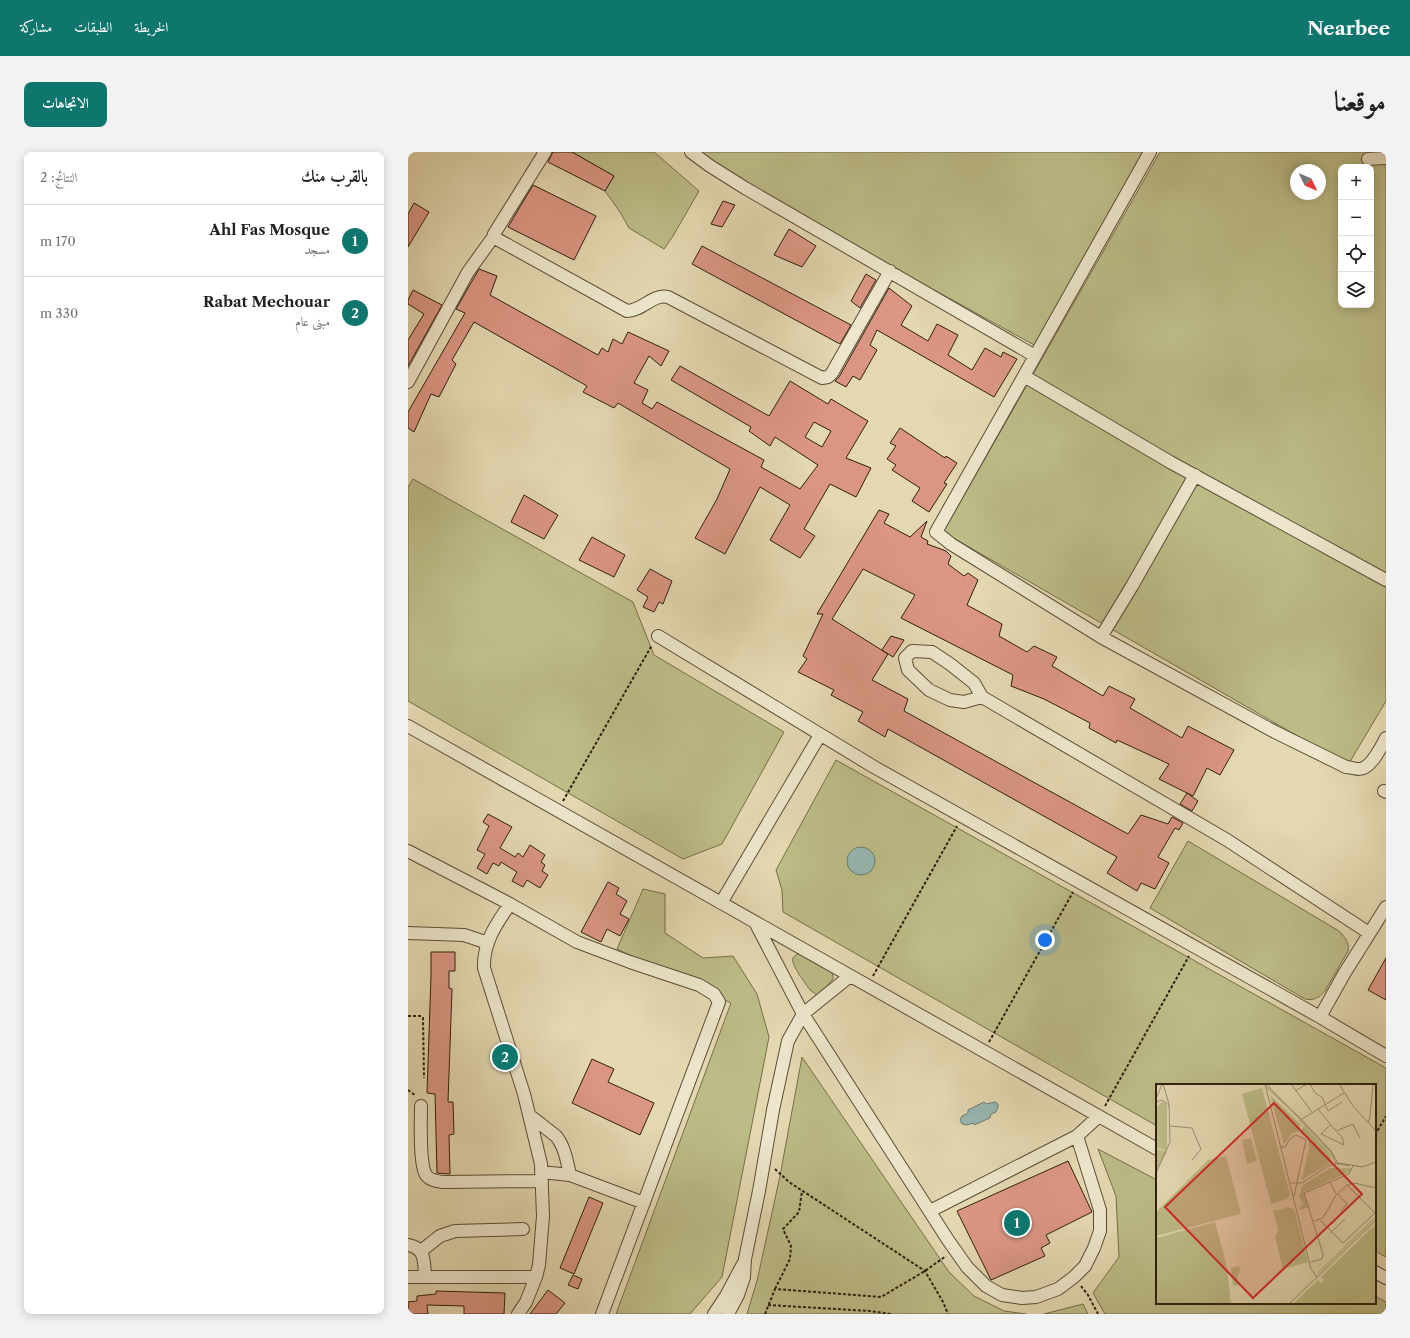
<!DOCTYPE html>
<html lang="ar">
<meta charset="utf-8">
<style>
body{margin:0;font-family:"Libre Caslon Text",Amiri,serif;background:#f2f2f2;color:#202124;direction:rtl}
.controls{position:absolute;right:12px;top:12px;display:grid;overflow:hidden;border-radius:8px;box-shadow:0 2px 10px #0003}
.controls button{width:36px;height:36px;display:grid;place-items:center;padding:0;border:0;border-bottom:1px solid #e0e0e0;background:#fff;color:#202124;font:20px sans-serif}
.compass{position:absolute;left:882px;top:12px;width:36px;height:36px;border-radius:50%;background:#fff;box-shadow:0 2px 10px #0003;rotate:134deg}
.you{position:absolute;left:637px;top:788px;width:14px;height:14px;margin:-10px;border:3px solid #fff;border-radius:50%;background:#1a73e8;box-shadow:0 0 0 6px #1a73e833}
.badge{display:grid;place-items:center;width:26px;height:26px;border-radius:50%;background:#0f766e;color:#fff;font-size:13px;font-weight:700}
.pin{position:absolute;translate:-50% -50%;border:2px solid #fff;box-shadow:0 1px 4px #0006}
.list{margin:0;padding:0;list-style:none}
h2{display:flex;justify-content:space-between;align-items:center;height:52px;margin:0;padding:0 16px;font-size:17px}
h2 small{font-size:13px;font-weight:400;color:#757577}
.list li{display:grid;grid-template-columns:26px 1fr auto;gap:12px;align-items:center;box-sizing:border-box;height:72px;padding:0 16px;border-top:1px solid #e0e0e0}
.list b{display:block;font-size:15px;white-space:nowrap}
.list p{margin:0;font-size:13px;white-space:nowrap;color:#757577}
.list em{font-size:13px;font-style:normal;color:#757577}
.icon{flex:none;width:22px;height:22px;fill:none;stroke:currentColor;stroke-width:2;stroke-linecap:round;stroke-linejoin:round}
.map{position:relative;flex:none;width:978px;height:1162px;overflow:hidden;direction:ltr;border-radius:8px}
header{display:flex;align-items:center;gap:24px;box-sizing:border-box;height:56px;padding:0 20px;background:#0f766e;color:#fff}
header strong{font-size:19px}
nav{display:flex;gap:22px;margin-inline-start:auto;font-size:14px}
.intro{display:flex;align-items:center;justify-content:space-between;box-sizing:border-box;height:96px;padding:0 24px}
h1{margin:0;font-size:28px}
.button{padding:10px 18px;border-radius:8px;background:#0f766e;color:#fff;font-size:14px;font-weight:700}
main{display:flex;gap:24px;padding:0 24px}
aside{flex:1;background:#fff;border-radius:8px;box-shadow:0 2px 10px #0003}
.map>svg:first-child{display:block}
.green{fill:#bcbc87;stroke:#756e4a;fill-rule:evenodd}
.water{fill:#97b8b3;stroke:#6d7b71}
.building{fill:#db9683;stroke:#2e1f0d;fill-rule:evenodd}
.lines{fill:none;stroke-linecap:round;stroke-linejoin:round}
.minor-casing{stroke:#5c4d36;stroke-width:14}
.path{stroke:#2e1f0d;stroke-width:2;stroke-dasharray:3 2;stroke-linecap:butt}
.minor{stroke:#ede6cc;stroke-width:12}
.inset-road{fill:none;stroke:#9b8e6f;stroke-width:1}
.view{fill:#d62828;fill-opacity:0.15;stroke:#d62828;stroke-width:2}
.inset-edge{fill:none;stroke:#2e1f0d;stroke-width:2}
</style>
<header>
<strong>Nearbee</strong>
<nav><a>الخريطة</a><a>الطبقات</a><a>مشاركة</a></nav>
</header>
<div class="intro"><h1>موقعنا</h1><a class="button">الاتجاهات</a></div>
<main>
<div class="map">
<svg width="978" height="1162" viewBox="0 0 978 1162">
<rect width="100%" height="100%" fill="#e4d8b1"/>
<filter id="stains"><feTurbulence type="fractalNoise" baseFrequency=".005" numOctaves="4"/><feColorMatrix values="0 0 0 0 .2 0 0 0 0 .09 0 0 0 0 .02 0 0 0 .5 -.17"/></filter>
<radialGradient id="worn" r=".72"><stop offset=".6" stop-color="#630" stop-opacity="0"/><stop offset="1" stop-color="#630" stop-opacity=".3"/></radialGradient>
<!-- green -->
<path class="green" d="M164,0H246L291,39L265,84L256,97L221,76L212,60L197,39L206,24Z
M286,0H737L628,194L315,22Z
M752,0H978V549L940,613L535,380ZM933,15H963V153H933ZM888,18H912V42H888Z
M5,327L225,450L246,503L376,580L314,692L275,707L0,549V335Z
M428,608L978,916V1105L967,1099V933H749V974L375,760L374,738L368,718Z
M780,689L931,779C936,784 942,791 940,799L917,839C911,846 905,849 897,847L742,756Z
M235,737L257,742V781L295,806L325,804L349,842L361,885L314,1125L282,1162H208L323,851L209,797Z
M390,802L394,803L423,819L425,824V827L412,842L409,843L402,838C398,832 382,812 385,806C386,804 388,803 390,802Z
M394,905L541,1120L566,1144L596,1159L618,1162H339L349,1129L372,1024Z
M690,997L749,1028V1151H967V1144L978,1150V1162H697L685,1141L711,1105L708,1044Z
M675,1152L680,1162H636Z"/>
<!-- water -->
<path class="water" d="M439 709a14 14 0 1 1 28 0a14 14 0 1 1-28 0Z
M576,950L578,952L587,950L590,952V955L588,960L583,962L582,966L566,973L565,971L559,973L554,972L552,968L554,964L560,961V958Z"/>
<!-- building -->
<path class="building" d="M145,0H164L206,24L197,39L140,10Z
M125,33L188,64L166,108L100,75Z
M315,49L327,53L314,75L303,72Z
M6,51L21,60L0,95V62Z
M381,77L408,94L394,115L366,103Z
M294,94L443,173L432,192L284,112Z
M71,117L89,124L82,143L190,203L194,196L200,200L205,187L214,192L220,180L261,199L253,214L241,204L226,231L240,238L234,251L244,257L249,250L356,308L353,315L392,337L410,313L367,285L362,294L341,279L343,275L263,228L272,214L361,264L382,229L420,252L423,247L460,269L438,306L463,316L448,345L422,332L396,377L407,384L392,406L362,388L382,353L352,335L317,402L287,386L309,347L322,317L210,251L206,256L175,240L179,234L66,170L44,208L48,212L31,245L23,242L6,280L0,276V260L57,161L48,157ZM406,270L423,279L414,295L397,285Z
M458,122L468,128L452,156L443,149Z
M481,136L504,154L493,173L520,189L529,172L550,183L540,203L564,218L577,196L593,205L595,200L609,207L586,245L469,178L462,193L469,198L452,228L445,224L438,235L427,229L431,225Z
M5,138L34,153L0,214V188L16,162L0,152V148Z
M492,276L537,306L538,304L549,311L536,331L539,332L521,360L504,349L512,336L484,318L488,313L479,307L488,294L482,291Z
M116,343L150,363L136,387L103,370Z
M471,358L481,362L476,371L502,385L519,369L513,385L520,389L519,392L538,399L543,404L540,412L556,424L560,421L570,428L559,453L594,472L591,484L619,500L626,494L649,505L644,514L695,544L701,534L727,547L722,556L774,586L780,574L826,598L812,623L799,616L785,644L751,627L761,612L709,588L708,591L681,576L682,571L636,547L603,534L605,523L493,466L507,443L455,417L424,467L480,502L464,528L500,547L496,559L720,682L733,663L760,672L764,665L775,671L771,678L767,676L750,705L761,711L747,737L733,731L729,739L699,721L709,705L480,577L477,585L450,569L455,560L423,543L426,538L390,520L399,507L395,504L415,462H409Z
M184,385L217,403L206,425L171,408Z
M242,417L264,429L255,452L251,450L246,460L235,455L240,445L229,438Z
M483,484L496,488L485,505L474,498Z
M779,641L790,649L784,659L772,652Z
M80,662L104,675L92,696L107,705L110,701L115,705L122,693L137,703L133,710L137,713L134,719L140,723L132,736L119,728L115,735L104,729L109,720L93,710L91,714L85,711L79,722L69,716L77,702L69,698L81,674L75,670Z
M200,730L211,736L208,742L219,749L212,762L221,767L212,784L199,777L193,790L173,780Z
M23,800H47V819H41V836L44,837L40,950H45L46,982L41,983L42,1022L29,1021L27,942L19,941L23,824Z
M978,806V848L960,838Z
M184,907L206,917L200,930L246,951L232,983L164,951Z
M660,1009L684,1060L638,1083L642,1091L633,1096L637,1104L583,1128L549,1059Z
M181,1045L195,1051L166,1122L152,1116Z
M165,1123L174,1127L170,1137L160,1133Z
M140,1138L157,1151L148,1162H122Z
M28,1139L97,1141L96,1162H56V1154L19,1153L20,1162H1L0,1150L9,1149V1144L28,1142Z"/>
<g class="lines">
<!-- minor casing -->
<g class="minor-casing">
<path id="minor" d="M137,0L86,82L87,86L219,159C234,159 246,141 260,145L414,226L420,225L424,221L482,119
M283,0L302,14L337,36L627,204
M742,0L528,380L543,392L693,485L867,580L938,615C942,615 947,617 951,617C963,617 973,595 978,586
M960,7L978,6
M616,224L762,310L978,428
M0,230L60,120L86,84
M250,484L466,615L912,865L978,904
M693,485L724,434L787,323
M574,545L556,550L542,548L521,538L500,518L497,506L504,499L524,500L542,512L566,531L574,545L819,688L961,781
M0,574L749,997
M976,639L978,640
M0,699L102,752L169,790L222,810L291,833L306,842L311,850L194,1162
M313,751L412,583
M102,752C88,772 75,791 76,816L116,942L133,1012L135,1064L131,1113L128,1125L118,1150L110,1162
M347,770L395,862L540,1088L559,1115L578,1134L594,1143L614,1146L628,1145L650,1137L666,1125L677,1114L686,1096L692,1079V1058L669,984L691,964
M0,781L56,783L80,791
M912,865L936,822L978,755
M13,954C13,968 11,1012 18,1023C21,1028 29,1029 35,1030L134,1029
M121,963L148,984C157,995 159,1010 162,1023
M133,1020L162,1023L236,1051
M522,1059L669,984
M0,1093C18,1096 16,1110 17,1125
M13,1099L32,1084L47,1079L115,1077
M967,1120L978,1126
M0,1125H128
M306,1162L318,1144L335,1112
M320,1162L330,1143L336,1125L337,1107L351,1039L365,958L380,889L395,862L442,824"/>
</g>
<!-- path -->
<path class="path" d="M155,649L244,493
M465,824L549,674
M0,864H13L15,866L16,926
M581,890L665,740
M0,938L8,944
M697,954L781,804
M967,983L978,964
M367,1017L381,1030L517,1119L535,1150L540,1162
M673,1134L680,1143L690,1162
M367,1137L382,1107L383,1094L375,1077L391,1060L394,1039
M360,1153L462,1159L483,1162
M357,1162L367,1137L473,1145L517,1119L538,1104"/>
<!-- minor -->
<use href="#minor" class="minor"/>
</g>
<!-- overview -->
<g transform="translate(748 932)">
<rect width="220" height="220" fill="#e4d8b1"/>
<path d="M106,4L134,111L131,115L115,120L86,10ZM114,11L145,41L142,48L136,49L128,60ZM7,17L11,21V67L0,63V23ZM148,42L174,69L176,78L146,96L153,63L152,54L144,48ZM95,54L101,77L91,80L86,56ZM0,65L11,68L0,87ZM70,72L85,130L0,152V128L52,76ZM174,84H195V87L148,108L153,123L145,126L143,124L147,120L143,112L147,101ZM133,123L138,125L152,178L127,185L119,153L122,146L117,127ZM220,132V134L163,189H161ZM59,138L71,183L75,220H0V154ZM220,140V220H137L162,196L165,199L168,196L165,193ZM83,182L84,187L81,193L83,201L77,202L75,184Z" fill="#bcbc87"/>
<path class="inset-road" d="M109,0L155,185L161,193M110,0L144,35M135,0L156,28M154,0L159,9L166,13L172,27L186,18M183,0L197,22L220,47M109,2L146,36H143M139,7L151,0M0,15L6,0M0,18L6,16L13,21M162,25L180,47L197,40L204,54M146,35L188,9M146,36L175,67L182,79M145,37L175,68L180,80M212,38L214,33L217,0M174,41L165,50L188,61L186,53L181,48M14,42L36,44L45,65L36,76M125,63H129L134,55L140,51L150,56L138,112M183,79L206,83L220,78M183,81L180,79L193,82M0,89L14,58L13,20L7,0M174,98L180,110M134,99H146L172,82L180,80M191,101L219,129M181,109L191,120L185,127M164,136L187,159L220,128M158,137L167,134L180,111L191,101L198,99L220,104M174,149L189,135M155,178L166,175L167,170L148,109L193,90L197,82M133,220L220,136"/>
<path class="view" d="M118,19L206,110L97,214L9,123Z"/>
<rect width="220" height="220" class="inset-edge"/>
</g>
<rect width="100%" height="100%" filter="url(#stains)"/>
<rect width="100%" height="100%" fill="url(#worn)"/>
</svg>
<div class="controls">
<button>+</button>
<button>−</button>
<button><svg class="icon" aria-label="locate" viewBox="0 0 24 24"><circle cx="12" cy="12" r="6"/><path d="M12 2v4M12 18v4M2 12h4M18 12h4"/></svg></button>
<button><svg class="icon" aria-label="layers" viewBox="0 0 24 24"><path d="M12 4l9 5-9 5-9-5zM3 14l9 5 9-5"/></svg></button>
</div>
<svg class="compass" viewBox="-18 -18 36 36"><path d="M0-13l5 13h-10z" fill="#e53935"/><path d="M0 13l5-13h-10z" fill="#757577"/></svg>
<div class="you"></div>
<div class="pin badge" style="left:609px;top:1071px">1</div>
<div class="pin badge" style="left:97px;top:905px">2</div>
</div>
<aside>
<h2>بالقرب منك<small>النتائج: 2</small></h2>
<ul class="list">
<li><span class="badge">1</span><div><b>Ahl Fas Mosque</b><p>مسجد</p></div><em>170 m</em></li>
<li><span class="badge">2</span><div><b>Rabat Mechouar</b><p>مبنى عام</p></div><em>330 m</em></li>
</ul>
</aside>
</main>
